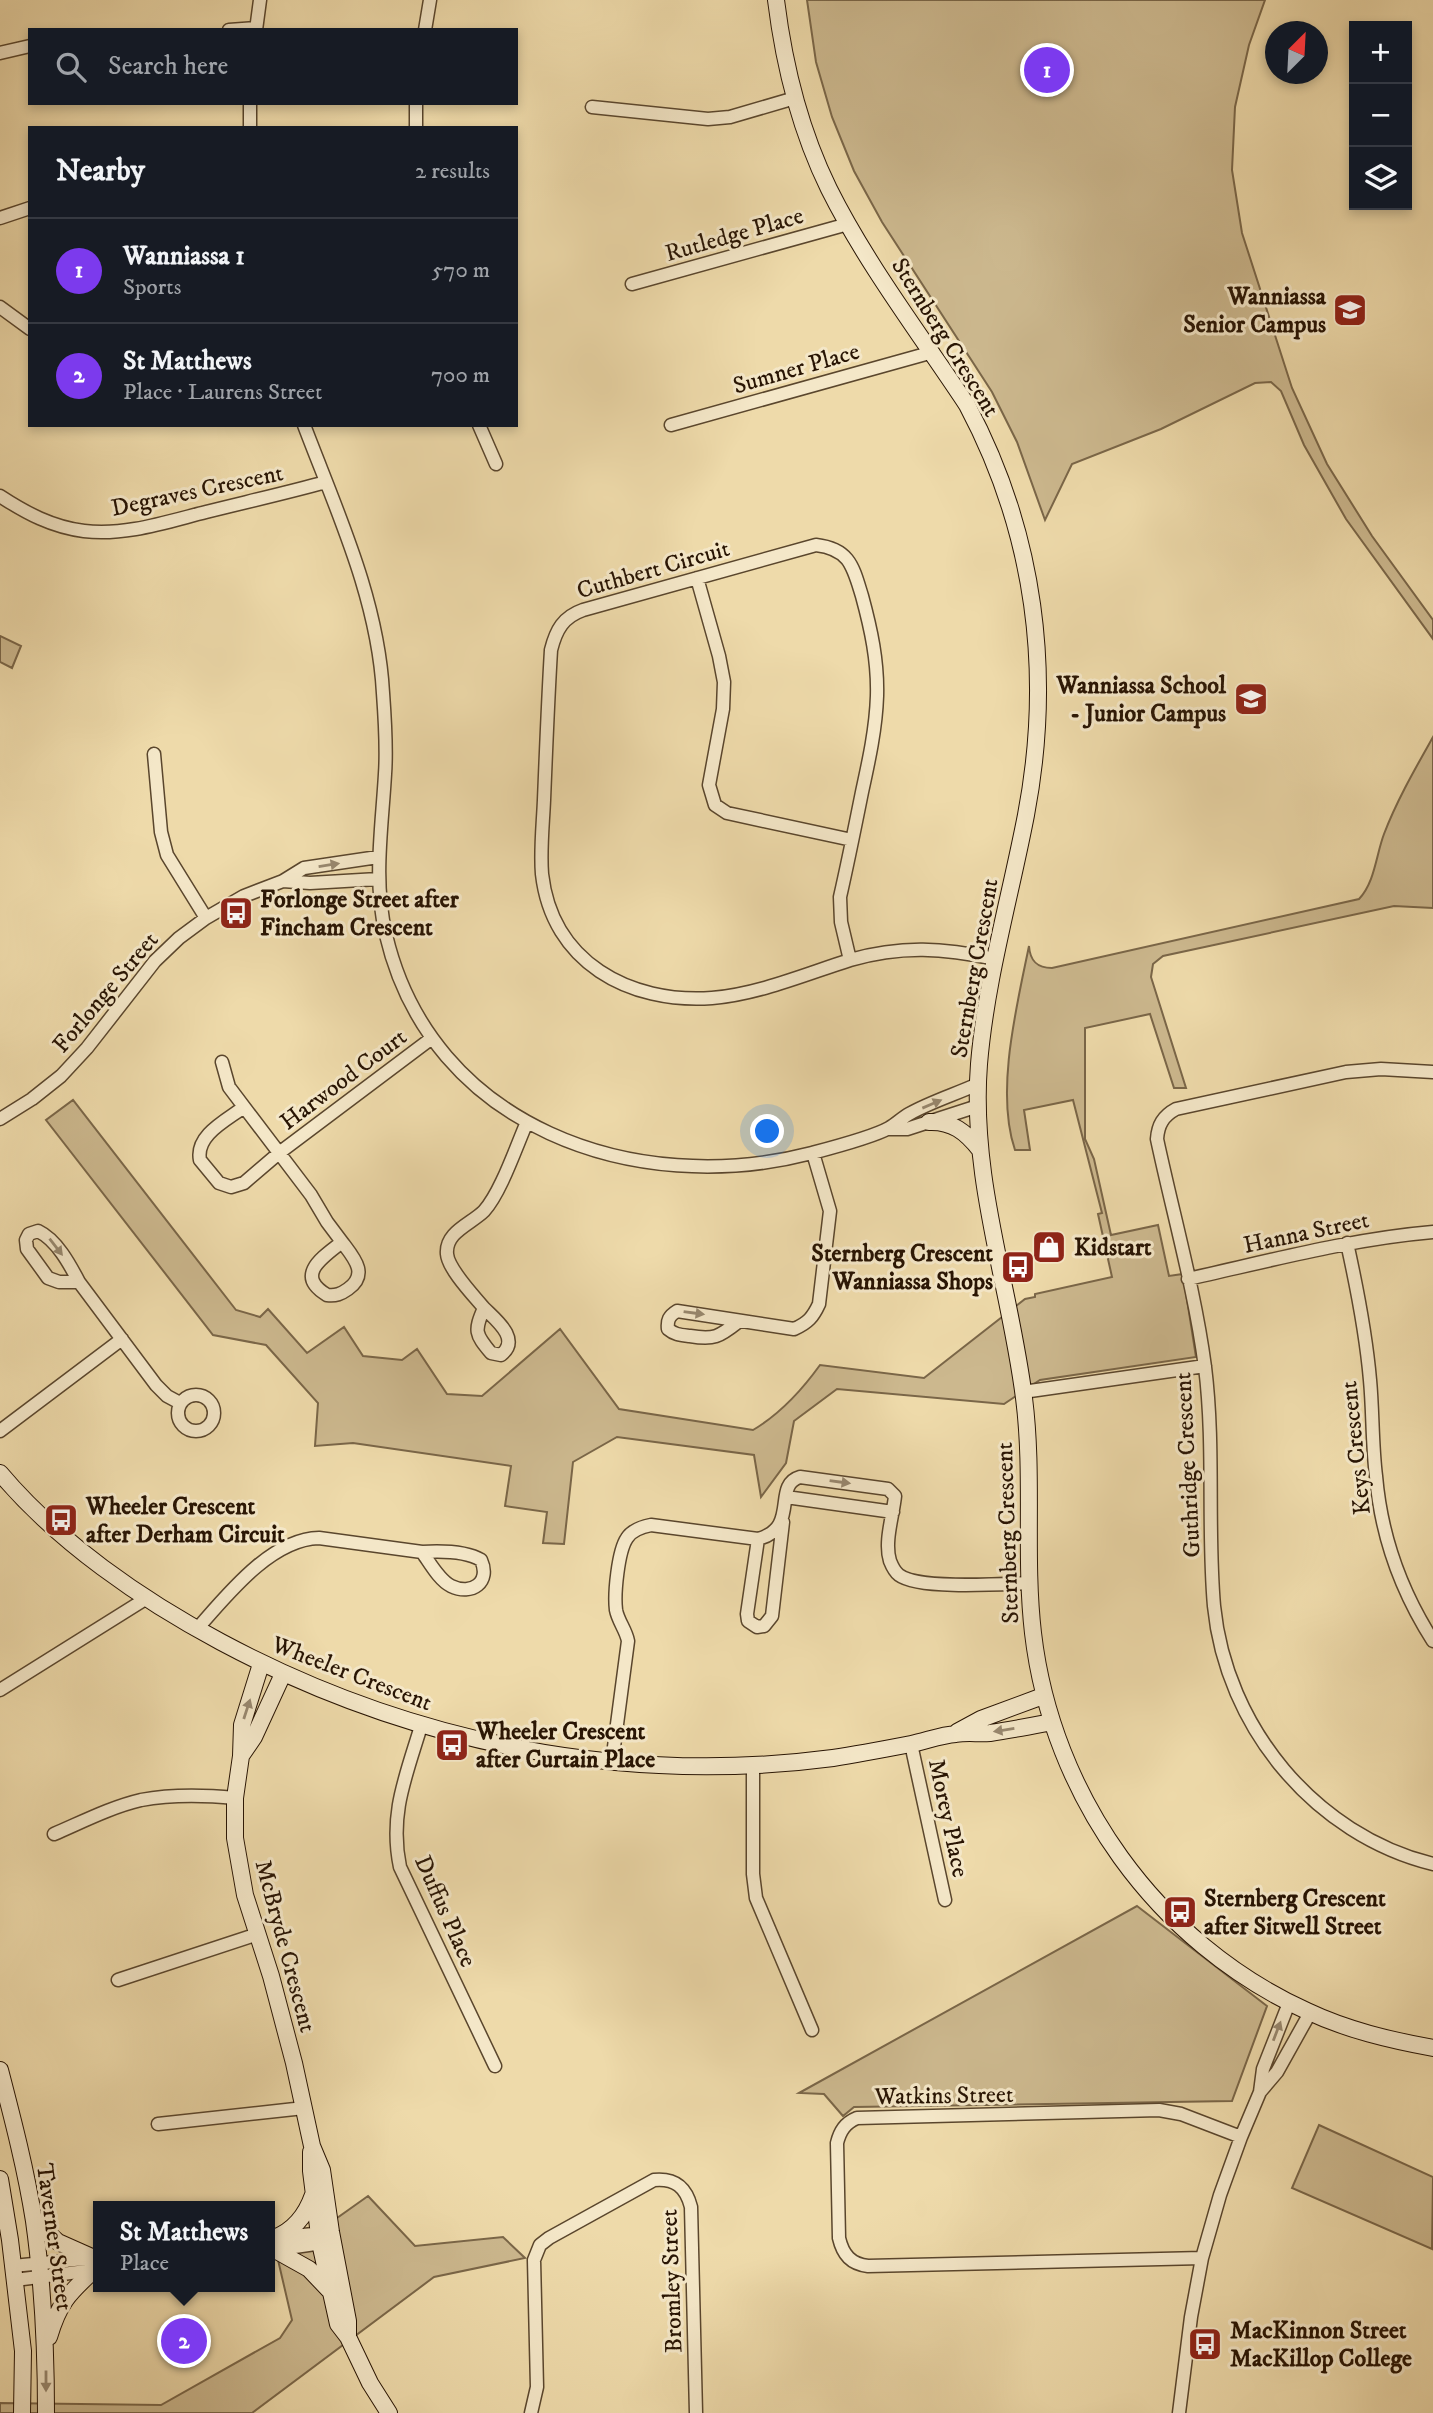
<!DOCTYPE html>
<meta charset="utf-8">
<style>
body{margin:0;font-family:"IM FELL DW Pica",serif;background:#20242c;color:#f1f3f6}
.controls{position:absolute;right:21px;top:21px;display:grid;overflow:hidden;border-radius:0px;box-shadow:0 4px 10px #0003}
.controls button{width:63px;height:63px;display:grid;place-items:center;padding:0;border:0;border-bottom:2px solid #363941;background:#171b24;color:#f1f3f6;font:35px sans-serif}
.compass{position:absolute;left:1265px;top:21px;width:63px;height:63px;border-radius:50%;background:#171b24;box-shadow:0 4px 10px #0003;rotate:24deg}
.you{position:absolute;left:768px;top:1132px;width:24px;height:24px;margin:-18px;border:5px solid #fff;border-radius:50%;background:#1a73e8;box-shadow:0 0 0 10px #1a73e833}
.badge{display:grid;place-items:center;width:46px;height:46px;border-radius:50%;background:#7c3aed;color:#fff;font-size:23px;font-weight:700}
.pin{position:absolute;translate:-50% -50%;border:4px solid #fff;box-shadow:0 2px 7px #0006}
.popup{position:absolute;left:93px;top:2201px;width:182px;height:91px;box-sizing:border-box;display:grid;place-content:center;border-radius:0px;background:#171b24;filter:drop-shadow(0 2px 5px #0005);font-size:23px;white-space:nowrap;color:#9ea1a6}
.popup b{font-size:26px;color:#f1f3f6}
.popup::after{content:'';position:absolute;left:50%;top:100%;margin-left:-14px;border:14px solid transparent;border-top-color:#171b24}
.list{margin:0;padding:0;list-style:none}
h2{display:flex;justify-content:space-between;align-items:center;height:91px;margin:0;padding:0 28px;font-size:30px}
h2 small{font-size:23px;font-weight:400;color:#9ea1a6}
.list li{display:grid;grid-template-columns:46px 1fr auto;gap:21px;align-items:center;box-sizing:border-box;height:105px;padding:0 28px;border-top:2px solid #363941}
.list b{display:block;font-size:26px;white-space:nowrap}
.list p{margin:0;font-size:23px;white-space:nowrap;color:#9ea1a6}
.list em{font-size:23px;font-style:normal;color:#9ea1a6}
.icon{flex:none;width:38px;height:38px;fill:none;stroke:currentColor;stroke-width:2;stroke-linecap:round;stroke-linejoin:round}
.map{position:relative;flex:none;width:1433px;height:2413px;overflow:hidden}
.search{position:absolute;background:#171b24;box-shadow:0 4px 10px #0003;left:28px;top:28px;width:490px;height:77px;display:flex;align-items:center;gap:18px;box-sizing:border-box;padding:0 24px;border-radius:0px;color:#9ea1a6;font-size:26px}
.panel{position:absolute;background:#171b24;box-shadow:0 4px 10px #0003;left:28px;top:126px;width:490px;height:301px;border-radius:0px}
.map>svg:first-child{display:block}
.green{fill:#ccb88e;stroke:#7a6648;stroke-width:2}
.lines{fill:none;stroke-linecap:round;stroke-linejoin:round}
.street-casing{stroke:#5a462d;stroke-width:15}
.secondary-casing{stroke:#281403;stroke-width:18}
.street{stroke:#f4e7c8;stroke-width:12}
.secondary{stroke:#f4e7c8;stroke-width:16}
.oneway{fill:#98886f}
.labels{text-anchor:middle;stroke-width:6;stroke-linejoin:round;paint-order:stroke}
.street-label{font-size:24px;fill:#281403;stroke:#f4e7c8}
.poi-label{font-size:24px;font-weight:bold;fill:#281403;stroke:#f4e7c8;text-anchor:start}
</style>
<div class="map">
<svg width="1433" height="2413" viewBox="0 0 1433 2413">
<rect width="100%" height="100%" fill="#eedaaa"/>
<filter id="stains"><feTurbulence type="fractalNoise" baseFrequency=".00286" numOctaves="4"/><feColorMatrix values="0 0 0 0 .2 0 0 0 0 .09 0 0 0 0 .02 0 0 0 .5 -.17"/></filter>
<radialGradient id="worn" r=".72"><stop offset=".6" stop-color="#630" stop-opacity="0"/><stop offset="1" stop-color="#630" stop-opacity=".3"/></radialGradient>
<!-- green -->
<path class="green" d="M807,0H1265L1249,45L1235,107L1232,170L1242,233L1292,388L1327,464L1372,536L1433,620V639L1346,519L1304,445L1281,391L1271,382L1255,383L1161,429L1072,464L1045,520L1017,442L992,392L882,222L854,171L832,117L816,62Z
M0,636L21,646L12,668L0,662Z
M1433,737V908L1394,906L1163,956L1153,964L1151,977L1186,1088H1174L1150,1014L1085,1028V1139L1094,1159L1111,1235L1158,1225L1169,1276L1183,1274L1196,1357L1040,1380L1004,1404L837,1389L794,1421L786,1463L761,1497L754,1455L617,1437L573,1462L564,1544L543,1543L547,1512L505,1506L511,1466L353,1443L315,1446L318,1403L266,1345L213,1335L46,1120L73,1100L236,1310L260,1317L268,1309L307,1353L344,1327L363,1356L402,1360L417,1349L447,1394L482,1396L560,1329L619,1409L753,1430C780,1414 802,1390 820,1365L924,1378L1025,1299L1035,1297V1294L1112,1277L1098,1214L1102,1213L1073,1100L1024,1110L1030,1150H1015C995,1092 1017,1005 1029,946C1030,961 1037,968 1052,968L1359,899C1375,882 1376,855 1384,834C1397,800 1415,769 1433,737Z
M1137,1906L1267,2006L1232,2101L854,2107L843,2116L824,2094L799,2093Z
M1319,2125L1433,2177L1432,2249L1292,2188Z
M368,2196L415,2246L503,2237L525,2258L434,2277L252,2413H0V2403L161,2405L280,2338L292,2320L278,2260Z"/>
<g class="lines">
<!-- street casing -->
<g class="street-casing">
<path id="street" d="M229,30L256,28
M256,30L260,0
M425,30L430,0
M0,53L30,46
M592,107L708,119L730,117L795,98
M250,128V103
M416,128V103
M0,218L30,208
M632,284L848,224
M0,307L30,329
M304,425C337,512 378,599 383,693C385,720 387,747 385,774C382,828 373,881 386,935C431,1127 635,1199 812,1153C831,1148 873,1137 889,1128C896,1124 902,1118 909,1114C930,1102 956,1094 978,1084
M479,425L496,464
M671,425L933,352
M0,496C26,513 52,527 84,531C125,536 166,522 206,512C246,502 286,493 326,482
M697,578L719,656L724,682L723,709L709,785L715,805L727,813L852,840
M154,754L161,832L167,855L206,918
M283,881L310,883L378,879
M850,960C806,974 759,994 712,998C629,1004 552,962 542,874C540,850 543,824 544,800C546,750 548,700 551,650C556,630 563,617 583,610L816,545C850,549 853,567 862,596C871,629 878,661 877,696C876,728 869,760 862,792C855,827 848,862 840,897L841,922L850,960C902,945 944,948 995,959
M222,1062L229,1087L311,1195L327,1222L342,1242C323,1257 294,1275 327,1295C336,1296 341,1294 348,1289C369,1274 354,1258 342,1242
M1433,1072L1381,1069L1346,1072L1176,1109C1163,1116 1158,1125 1157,1139C1173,1214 1195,1291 1205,1367C1215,1447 1207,1526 1214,1606C1226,1727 1315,1835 1433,1864
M244,1107C227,1120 195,1135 200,1160L219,1183L231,1187L244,1183L279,1153L432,1038
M0,1119L32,1099L61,1076L87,1048L155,961L179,938L206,918L244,896L283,881L304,868L378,857
M888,1129H907L978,1106
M1347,1243C1357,1288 1366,1334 1370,1380C1373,1412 1372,1444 1376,1476C1381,1535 1401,1591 1433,1641
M1188,1279C1269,1261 1350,1239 1433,1232
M79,1282H59L48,1278L27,1249L26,1240L29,1234L38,1231C57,1240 70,1265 79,1282L156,1385L167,1396L180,1403
M484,1308C496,1320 521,1339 501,1355L491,1353C475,1334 474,1331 484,1308C474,1296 448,1269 447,1254C445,1232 471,1224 484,1211C501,1192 516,1147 527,1122
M738,1322C719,1337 714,1340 690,1336C681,1335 675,1335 668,1329C667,1320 669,1316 677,1311L794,1329C808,1323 813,1317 819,1304L830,1211L813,1153
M1023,1392L1205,1366
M178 1413a18 18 0 1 1 36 0a18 18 0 1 1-36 0Z
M0,1431L122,1339
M786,1497L893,1512
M758,1539L747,1614L748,1621L757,1627L764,1626L772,1616L783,1522
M197,1629C227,1595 271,1539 319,1538L422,1552C439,1551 466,1551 481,1560C491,1582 472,1596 451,1586C439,1580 430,1563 422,1552
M0,1690L147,1598
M421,1726C406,1776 389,1814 400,1867L495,2066
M911,1744L945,1900
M612,1762L628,1641C626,1630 618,1621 616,1610C614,1594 618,1551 627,1538C632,1530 641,1527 651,1525L758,1539C800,1528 772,1485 800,1477L888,1489L895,1496C893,1516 884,1542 890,1561C892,1566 895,1572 899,1575C919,1590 1003,1584 1030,1583
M753,1765V1874L756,1898L812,2030
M54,1834C82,1822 111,1807 141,1800C173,1794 204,1795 235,1798
M118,1980L258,1934
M1260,2092L1277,2072L1310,2013
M158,2124L304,2108
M281,2237L325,2233
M274,2250L329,2242
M1202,2258L868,2266C851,2264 843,2255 839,2238L837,2143C840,2131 845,2123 857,2118L1159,2110L1181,2114L1241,2137
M13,2266L94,2258
M15,2280L94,2270
M531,2413L537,2387L534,2260L540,2245L549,2238L654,2180C675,2178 686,2187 691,2207L696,2413
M1179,2413L1191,2317L1202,2258L1220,2195L1241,2137L1260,2092L1263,2069L1289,2003"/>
</g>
<!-- secondary casing -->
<g class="secondary-casing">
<path id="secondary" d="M776,0C784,65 800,130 829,189C867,265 920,334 967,405C1035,533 1053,673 1026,815C1010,898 986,980 979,1064C970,1179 1010,1286 1024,1398C1034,1476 1024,1555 1033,1633C1052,1796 1157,1943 1307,2011C1347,2030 1390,2040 1433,2048
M929,1122C952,1121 966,1132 980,1150
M0,1473C58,1542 142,1600 221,1642C408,1742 621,1786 833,1758C859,1754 885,1749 911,1744C926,1741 941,1735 956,1734C967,1732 979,1734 990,1733C1011,1730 1031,1726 1052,1722
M261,1664L242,1725L241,1756L235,1798V1838L245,1895L271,1976L294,2063L312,2146L322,2170L331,2232L348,2321V2337
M957,1732L981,1719L1043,1696
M241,1756L254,1737L283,1674
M0,2070C13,2120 26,2170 34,2221C43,2285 46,2349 46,2413
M311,2152V2171L320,2243L338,2324L348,2337L370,2383L389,2413
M0,2179L10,2240L23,2351L22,2413
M34,2221L58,2242L94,2258
M274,2238C293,2231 306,2215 313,2195
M275,2250L309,2269L329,2290
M49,2337C59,2303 68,2294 94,2270"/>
</g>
<!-- street -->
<use href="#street" class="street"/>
<!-- secondary -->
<use href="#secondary" class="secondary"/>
</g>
<!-- one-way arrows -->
<defs><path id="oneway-solid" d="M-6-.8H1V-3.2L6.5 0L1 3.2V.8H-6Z" transform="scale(1.75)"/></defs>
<g class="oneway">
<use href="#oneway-solid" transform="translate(329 865) rotate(-9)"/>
<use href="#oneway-solid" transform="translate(932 1104) rotate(-23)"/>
<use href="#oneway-solid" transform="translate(56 1247) rotate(52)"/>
<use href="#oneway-solid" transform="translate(694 1313) rotate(8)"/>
<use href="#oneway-solid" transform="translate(840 1482) rotate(8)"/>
<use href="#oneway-solid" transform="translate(247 1709) rotate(-72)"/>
<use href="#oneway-solid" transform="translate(1004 1730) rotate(171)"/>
<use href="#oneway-solid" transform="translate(1277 2031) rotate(-69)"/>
<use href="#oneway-solid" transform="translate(46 2381) rotate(90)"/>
</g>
<!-- icons -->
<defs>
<g id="school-square" transform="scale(1.75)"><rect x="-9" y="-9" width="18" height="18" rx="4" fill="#8f2418" stroke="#f4e7c8"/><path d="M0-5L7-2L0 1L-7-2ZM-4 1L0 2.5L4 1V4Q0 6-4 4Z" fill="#fff"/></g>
<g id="bus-square" transform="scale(1.75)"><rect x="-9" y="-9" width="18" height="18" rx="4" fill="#8f2418" stroke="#f4e7c8"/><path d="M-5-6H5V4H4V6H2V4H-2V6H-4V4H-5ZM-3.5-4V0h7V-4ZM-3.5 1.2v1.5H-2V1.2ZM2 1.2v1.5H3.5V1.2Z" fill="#fff"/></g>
<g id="shop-square" transform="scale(1.75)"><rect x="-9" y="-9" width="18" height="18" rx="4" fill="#8f2418" stroke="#f4e7c8"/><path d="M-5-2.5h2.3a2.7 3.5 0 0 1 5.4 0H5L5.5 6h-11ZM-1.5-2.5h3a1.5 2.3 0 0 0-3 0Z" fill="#fff"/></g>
</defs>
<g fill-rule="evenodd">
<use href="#school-square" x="1350" y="310"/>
<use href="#school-square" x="1251" y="699"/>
<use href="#bus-square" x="236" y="913"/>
<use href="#shop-square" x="1049" y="1247"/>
<use href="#bus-square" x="1018" y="1267"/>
<use href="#bus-square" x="61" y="1520"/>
<use href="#bus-square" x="452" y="1745"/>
<use href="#bus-square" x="1180" y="1912"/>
<use href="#bus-square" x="1205" y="2344"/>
</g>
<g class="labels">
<!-- street labels -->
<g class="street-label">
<text transform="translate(734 234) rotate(-16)" y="8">Rutledge Place</text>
<text transform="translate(946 337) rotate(58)" y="8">Sternberg Crescent</text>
<text transform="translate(796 368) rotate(-16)" y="8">Sumner Place</text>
<text transform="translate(197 490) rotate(-12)" y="8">Degraves Crescent</text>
<text transform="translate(653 569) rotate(-16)" y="8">Cuthbert Circuit</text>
<text transform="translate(974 968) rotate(-80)" y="8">Sternberg Crescent</text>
<text transform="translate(105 992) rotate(-50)" y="8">Forlonge Street</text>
<text transform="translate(343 1079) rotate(-37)" y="8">Harwood Court</text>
<text transform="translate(1306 1232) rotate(-12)" y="8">Hanna Street</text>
<text transform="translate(1355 1448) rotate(-96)" y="8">Keys Crescent</text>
<text transform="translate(1187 1465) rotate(-93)" y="8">Guthridge Crescent</text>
<text transform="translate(1007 1533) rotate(-92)" y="8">Sternberg Crescent</text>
<text transform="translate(352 1673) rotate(21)" y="8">Wheeler Crescent</text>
<text transform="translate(949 1818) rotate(78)" y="8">Morey Place</text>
<text transform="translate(446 1911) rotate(66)" y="8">Duffus Place</text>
<text transform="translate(286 1946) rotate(75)" y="8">McBryde Crescent</text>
<text transform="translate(944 2095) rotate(-1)" y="8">Watkins Street</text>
<text transform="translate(55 2237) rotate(82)" y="8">Taverner Street</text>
<text transform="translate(671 2281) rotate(-92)" y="8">Bromley Street</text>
</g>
<!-- poi labels -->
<g class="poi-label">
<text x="1326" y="304" text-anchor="end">Wanniassa<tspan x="1326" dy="28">Senior Campus</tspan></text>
<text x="1226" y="693" text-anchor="end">Wanniassa School<tspan x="1226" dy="28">- Junior Campus</tspan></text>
<text x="260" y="907">Forlonge Street after<tspan x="260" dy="28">Fincham Crescent</tspan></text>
<text x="1074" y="1255">Kidstart</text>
<text x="993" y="1261" text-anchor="end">Sternberg Crescent<tspan x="993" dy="28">Wanniassa Shops</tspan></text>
<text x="86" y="1514">Wheeler Crescent<tspan x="86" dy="28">after Derham Circuit</tspan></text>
<text x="476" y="1739">Wheeler Crescent<tspan x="476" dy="28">after Curtain Place</tspan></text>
<text x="1204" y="1906">Sternberg Crescent<tspan x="1204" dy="28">after Sitwell Street</tspan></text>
<text x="1230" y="2338">MacKinnon Street<tspan x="1230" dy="28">MacKillop College</tspan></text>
</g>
</g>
<rect width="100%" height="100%" filter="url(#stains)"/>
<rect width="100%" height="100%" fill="url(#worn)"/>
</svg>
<div class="controls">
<button>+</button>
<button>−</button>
<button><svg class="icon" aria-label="layers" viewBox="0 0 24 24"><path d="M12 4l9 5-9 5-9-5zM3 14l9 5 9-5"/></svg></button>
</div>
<svg class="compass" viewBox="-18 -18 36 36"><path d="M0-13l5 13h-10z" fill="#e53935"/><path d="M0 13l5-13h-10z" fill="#9ea1a6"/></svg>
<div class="you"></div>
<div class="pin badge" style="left:1047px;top:70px">1</div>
<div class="pin badge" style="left:184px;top:2341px">2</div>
<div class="popup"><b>St Matthews</b>Place</div>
<div class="search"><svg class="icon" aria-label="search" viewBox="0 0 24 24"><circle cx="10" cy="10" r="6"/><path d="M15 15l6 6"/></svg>Search here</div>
<section class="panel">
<h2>Nearby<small>2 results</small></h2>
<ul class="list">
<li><span class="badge">1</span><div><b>Wanniassa 1</b><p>Sports</p></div><em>570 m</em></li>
<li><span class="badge">2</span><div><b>St Matthews</b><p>Place · Laurens Street</p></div><em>700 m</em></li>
</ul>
</section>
</div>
